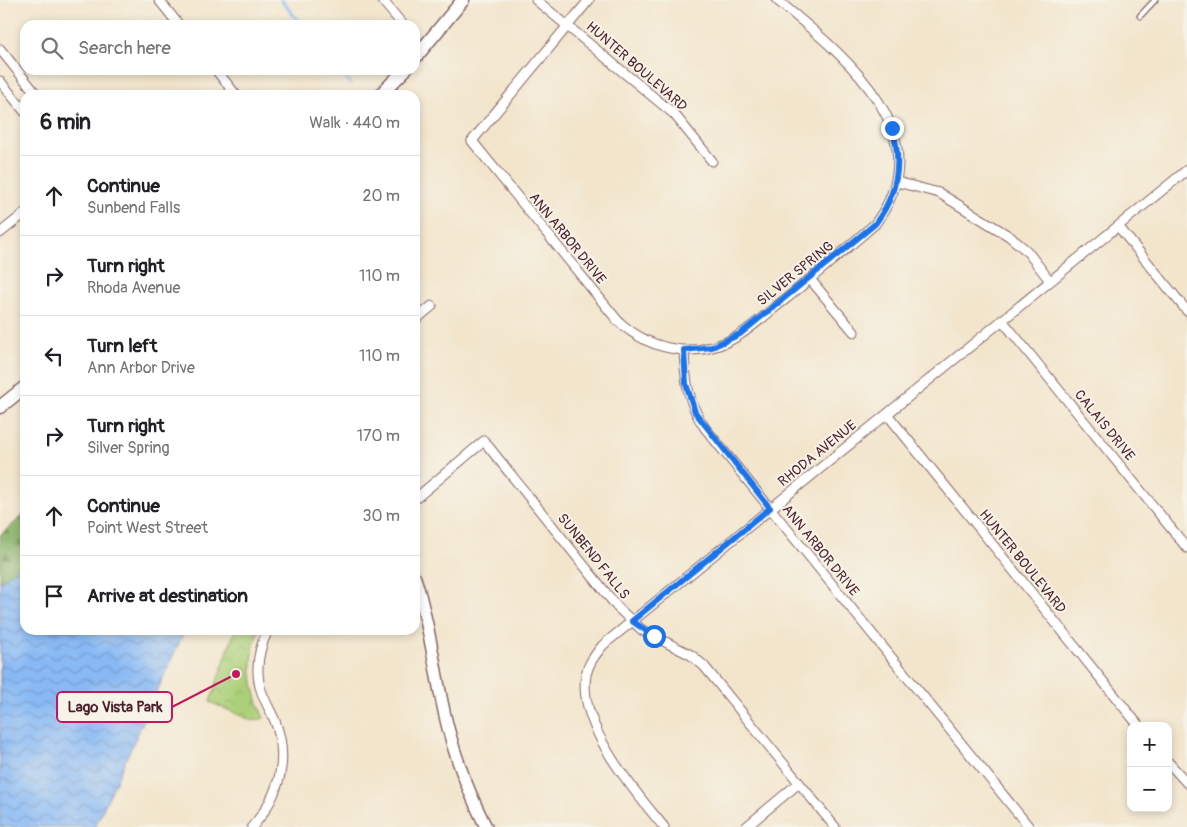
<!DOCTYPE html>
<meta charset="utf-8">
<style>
body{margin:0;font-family:Pangolin,sans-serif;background:#f2f2f2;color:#202124}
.controls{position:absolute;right:15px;bottom:15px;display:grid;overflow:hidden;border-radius:10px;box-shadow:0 2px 8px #0003}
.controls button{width:45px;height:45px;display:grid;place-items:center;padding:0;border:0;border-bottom:1px solid #e0e0e0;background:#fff;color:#202124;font:25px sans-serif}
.stop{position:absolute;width:15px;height:15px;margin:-11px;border:4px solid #1a73e8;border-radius:50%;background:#fff}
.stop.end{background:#1a73e8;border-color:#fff;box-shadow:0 1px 5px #0008}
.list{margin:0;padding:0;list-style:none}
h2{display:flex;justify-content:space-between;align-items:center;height:65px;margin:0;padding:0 20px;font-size:21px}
h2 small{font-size:16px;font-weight:400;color:#757577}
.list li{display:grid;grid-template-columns:32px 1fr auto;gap:15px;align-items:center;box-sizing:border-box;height:80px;padding:0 20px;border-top:1px solid #e0e0e0}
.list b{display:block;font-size:19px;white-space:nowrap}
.list p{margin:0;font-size:16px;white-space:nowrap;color:#757577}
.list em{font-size:16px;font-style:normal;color:#757577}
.icon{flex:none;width:28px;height:28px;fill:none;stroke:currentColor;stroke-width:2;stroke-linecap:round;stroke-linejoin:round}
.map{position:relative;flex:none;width:1187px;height:827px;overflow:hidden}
.search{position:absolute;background:#fff;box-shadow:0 2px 8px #0003;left:20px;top:20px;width:400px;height:55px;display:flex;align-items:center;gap:12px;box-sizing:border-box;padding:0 18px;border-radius:15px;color:#757577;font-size:19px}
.panel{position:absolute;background:#fff;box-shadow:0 2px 8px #0003;left:20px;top:90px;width:400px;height:545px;border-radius:15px}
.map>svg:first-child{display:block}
.forest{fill:url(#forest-firs);stroke:#6a684a}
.park{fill:url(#park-crowns);stroke:#7b7852}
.water{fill:url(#water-waves);stroke:#696c90}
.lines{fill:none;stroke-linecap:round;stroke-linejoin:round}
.stream{stroke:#88b9f5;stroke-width:3}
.service-casing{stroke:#856463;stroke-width:7}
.minor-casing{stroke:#856463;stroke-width:11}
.tertiary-casing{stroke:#856463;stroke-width:14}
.secondary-casing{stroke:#856463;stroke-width:15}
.service{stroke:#fff;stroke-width:4.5}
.minor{stroke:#fff;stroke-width:9}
.tertiary{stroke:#fff;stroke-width:11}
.secondary{stroke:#fff;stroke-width:12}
.route{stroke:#1a73e8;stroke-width:6}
.labels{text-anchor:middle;stroke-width:4;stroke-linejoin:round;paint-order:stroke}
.street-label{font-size:14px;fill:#4a1f2b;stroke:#f7f3e8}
.leader{fill:none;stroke:#c2185b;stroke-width:2}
.callout-dot{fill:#c2185b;stroke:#f7f3e8;stroke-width:2}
.callout{fill:#f7f3e8;stroke:#c2185b;stroke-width:2}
.callout-label{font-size:15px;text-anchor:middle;font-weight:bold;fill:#4a1f2b}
</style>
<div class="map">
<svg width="1187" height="827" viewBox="0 0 1187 827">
<defs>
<pattern id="forest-firs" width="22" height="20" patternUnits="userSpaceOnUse" patternTransform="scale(1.25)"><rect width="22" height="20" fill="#89b269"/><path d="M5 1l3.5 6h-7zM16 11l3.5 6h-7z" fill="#729057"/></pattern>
<pattern id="park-crowns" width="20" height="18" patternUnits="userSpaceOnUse" patternTransform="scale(1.25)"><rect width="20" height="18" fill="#acd079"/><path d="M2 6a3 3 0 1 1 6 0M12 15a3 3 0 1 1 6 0" fill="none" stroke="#96b269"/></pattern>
<pattern id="water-waves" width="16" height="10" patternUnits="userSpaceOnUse" patternTransform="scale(1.25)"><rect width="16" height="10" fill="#88b9f5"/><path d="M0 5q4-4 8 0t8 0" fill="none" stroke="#7196c7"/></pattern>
</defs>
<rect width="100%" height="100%" fill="#f7f3e8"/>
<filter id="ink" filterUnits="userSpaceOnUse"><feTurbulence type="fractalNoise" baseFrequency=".02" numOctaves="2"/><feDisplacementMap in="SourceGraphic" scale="10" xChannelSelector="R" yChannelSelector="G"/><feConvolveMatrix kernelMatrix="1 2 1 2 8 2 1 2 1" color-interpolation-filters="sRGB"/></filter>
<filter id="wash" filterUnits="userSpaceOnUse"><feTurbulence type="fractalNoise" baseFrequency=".0096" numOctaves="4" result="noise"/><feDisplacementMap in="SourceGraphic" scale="20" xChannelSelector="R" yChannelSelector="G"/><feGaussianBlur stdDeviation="1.12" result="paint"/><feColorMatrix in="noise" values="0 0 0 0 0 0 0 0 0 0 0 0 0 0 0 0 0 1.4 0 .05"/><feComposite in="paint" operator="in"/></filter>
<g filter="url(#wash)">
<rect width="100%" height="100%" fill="#f2e5cc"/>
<!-- forest -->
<path class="forest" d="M25,514V562L0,582V535Z"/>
<!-- park -->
<path class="park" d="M235,630H259C247,659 251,690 264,718L253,721L210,702Z"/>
<!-- water -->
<path class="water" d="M25,562V630H185L95,827H0V582Z"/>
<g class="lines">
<!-- stream -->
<path class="stream" d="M281,0L302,25
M339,70L350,83"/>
</g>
</g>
<g filter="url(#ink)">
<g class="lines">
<!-- service casing -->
<g class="service-casing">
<path id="service" d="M1140,16L1155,0"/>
</g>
<!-- minor casing -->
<g class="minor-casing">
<path id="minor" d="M159,0L179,25
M382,0L403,25
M536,0L674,114L712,161
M589,0L472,141L618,321C652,352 698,360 738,336C755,325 771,310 787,298C816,274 846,249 875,224C944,133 842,54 777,0
M415,40L422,49
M0,49L37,95
M216,70L236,95
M0,81L25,112
M897,182L939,193L1009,236L1027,251L1050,281
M1118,226L1187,311
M0,233L25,213
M810,279L854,332
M415,320L432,306
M1002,320L1187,548
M684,350C685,379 688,404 705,428L1029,827
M887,414L1139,726
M415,499L484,441L618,608L642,630L691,655L704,666L835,827
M1168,762L1187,783
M252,827C279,796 290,761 275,721C270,709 261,696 259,682C256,665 260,646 268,630
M664,827C635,792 577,725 586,675C588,664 595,655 603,645L1187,170
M746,827L799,783"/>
</g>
<!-- tertiary casing -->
<g class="tertiary-casing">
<path id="tertiary" d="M415,578C431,627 435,678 448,728C457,763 470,795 486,827"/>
</g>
<!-- secondary casing -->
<g class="secondary-casing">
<path id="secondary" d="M415,58L463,0
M380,95L405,70
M0,407L25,387"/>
</g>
<!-- service -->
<use href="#service" class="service"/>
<!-- minor -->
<use href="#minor" class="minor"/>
<!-- tertiary -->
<use href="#tertiary" class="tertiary"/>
<!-- secondary -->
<use href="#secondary" class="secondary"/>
</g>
</g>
<g class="lines" filter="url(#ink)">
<!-- route -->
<path class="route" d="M654,636L632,621L770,508L695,412L686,384L684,350L712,347L740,334L875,224C897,195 903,163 892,128"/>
</g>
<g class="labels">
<!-- street labels -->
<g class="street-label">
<text transform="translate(637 66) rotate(41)" y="5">HUNTER BOULEVARD</text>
<text transform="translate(568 238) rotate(51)" y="5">ANN ARBOR DRIVE</text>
<text transform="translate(795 273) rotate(-39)" y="5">SILVER SPRING</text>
<text transform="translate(1105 425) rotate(51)" y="5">CALAIS DRIVE</text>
<text transform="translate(817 453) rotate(-39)" y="5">RHODA AVENUE</text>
<text transform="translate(821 550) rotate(51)" y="5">ANN ARBOR DRIVE</text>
<text transform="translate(594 556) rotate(51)" y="5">SUNBEND FALLS</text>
<text transform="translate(1023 561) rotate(51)" y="5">HUNTER BOULEVARD</text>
</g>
</g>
<!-- callouts -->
<path class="leader" d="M236 674L172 707"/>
<circle class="callout-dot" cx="236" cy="674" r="5"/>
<rect class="callout" x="57" y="692" width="115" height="30" rx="5"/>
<g class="callout-label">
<text x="115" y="712">Lago Vista Park</text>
</g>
</svg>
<div class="controls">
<button>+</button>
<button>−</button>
</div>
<div class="stop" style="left:654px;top:636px"></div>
<div class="stop end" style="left:892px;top:128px"></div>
<div class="search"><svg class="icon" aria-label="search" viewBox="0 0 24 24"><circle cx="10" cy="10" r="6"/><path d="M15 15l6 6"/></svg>Search here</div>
<section class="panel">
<h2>6 min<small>Walk · 440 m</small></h2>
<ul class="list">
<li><svg class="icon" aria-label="ahead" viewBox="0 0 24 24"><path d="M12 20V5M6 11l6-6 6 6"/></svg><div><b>Continue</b><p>Sunbend Falls</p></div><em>20 m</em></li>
<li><svg class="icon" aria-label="right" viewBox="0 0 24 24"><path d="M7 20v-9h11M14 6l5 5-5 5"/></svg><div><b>Turn right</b><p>Rhoda Avenue</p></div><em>110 m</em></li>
<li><svg class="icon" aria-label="left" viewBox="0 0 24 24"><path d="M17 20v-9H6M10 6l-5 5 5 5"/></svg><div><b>Turn left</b><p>Ann Arbor Drive</p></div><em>110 m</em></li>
<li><svg class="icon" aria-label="right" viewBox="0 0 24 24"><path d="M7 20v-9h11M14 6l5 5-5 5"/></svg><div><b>Turn right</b><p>Silver Spring</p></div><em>170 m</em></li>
<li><svg class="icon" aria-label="ahead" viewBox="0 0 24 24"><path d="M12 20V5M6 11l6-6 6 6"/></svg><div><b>Continue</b><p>Point West Street</p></div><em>30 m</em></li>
<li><svg class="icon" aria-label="arrive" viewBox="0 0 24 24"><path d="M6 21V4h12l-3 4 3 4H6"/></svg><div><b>Arrive at destination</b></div></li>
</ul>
</section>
</div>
